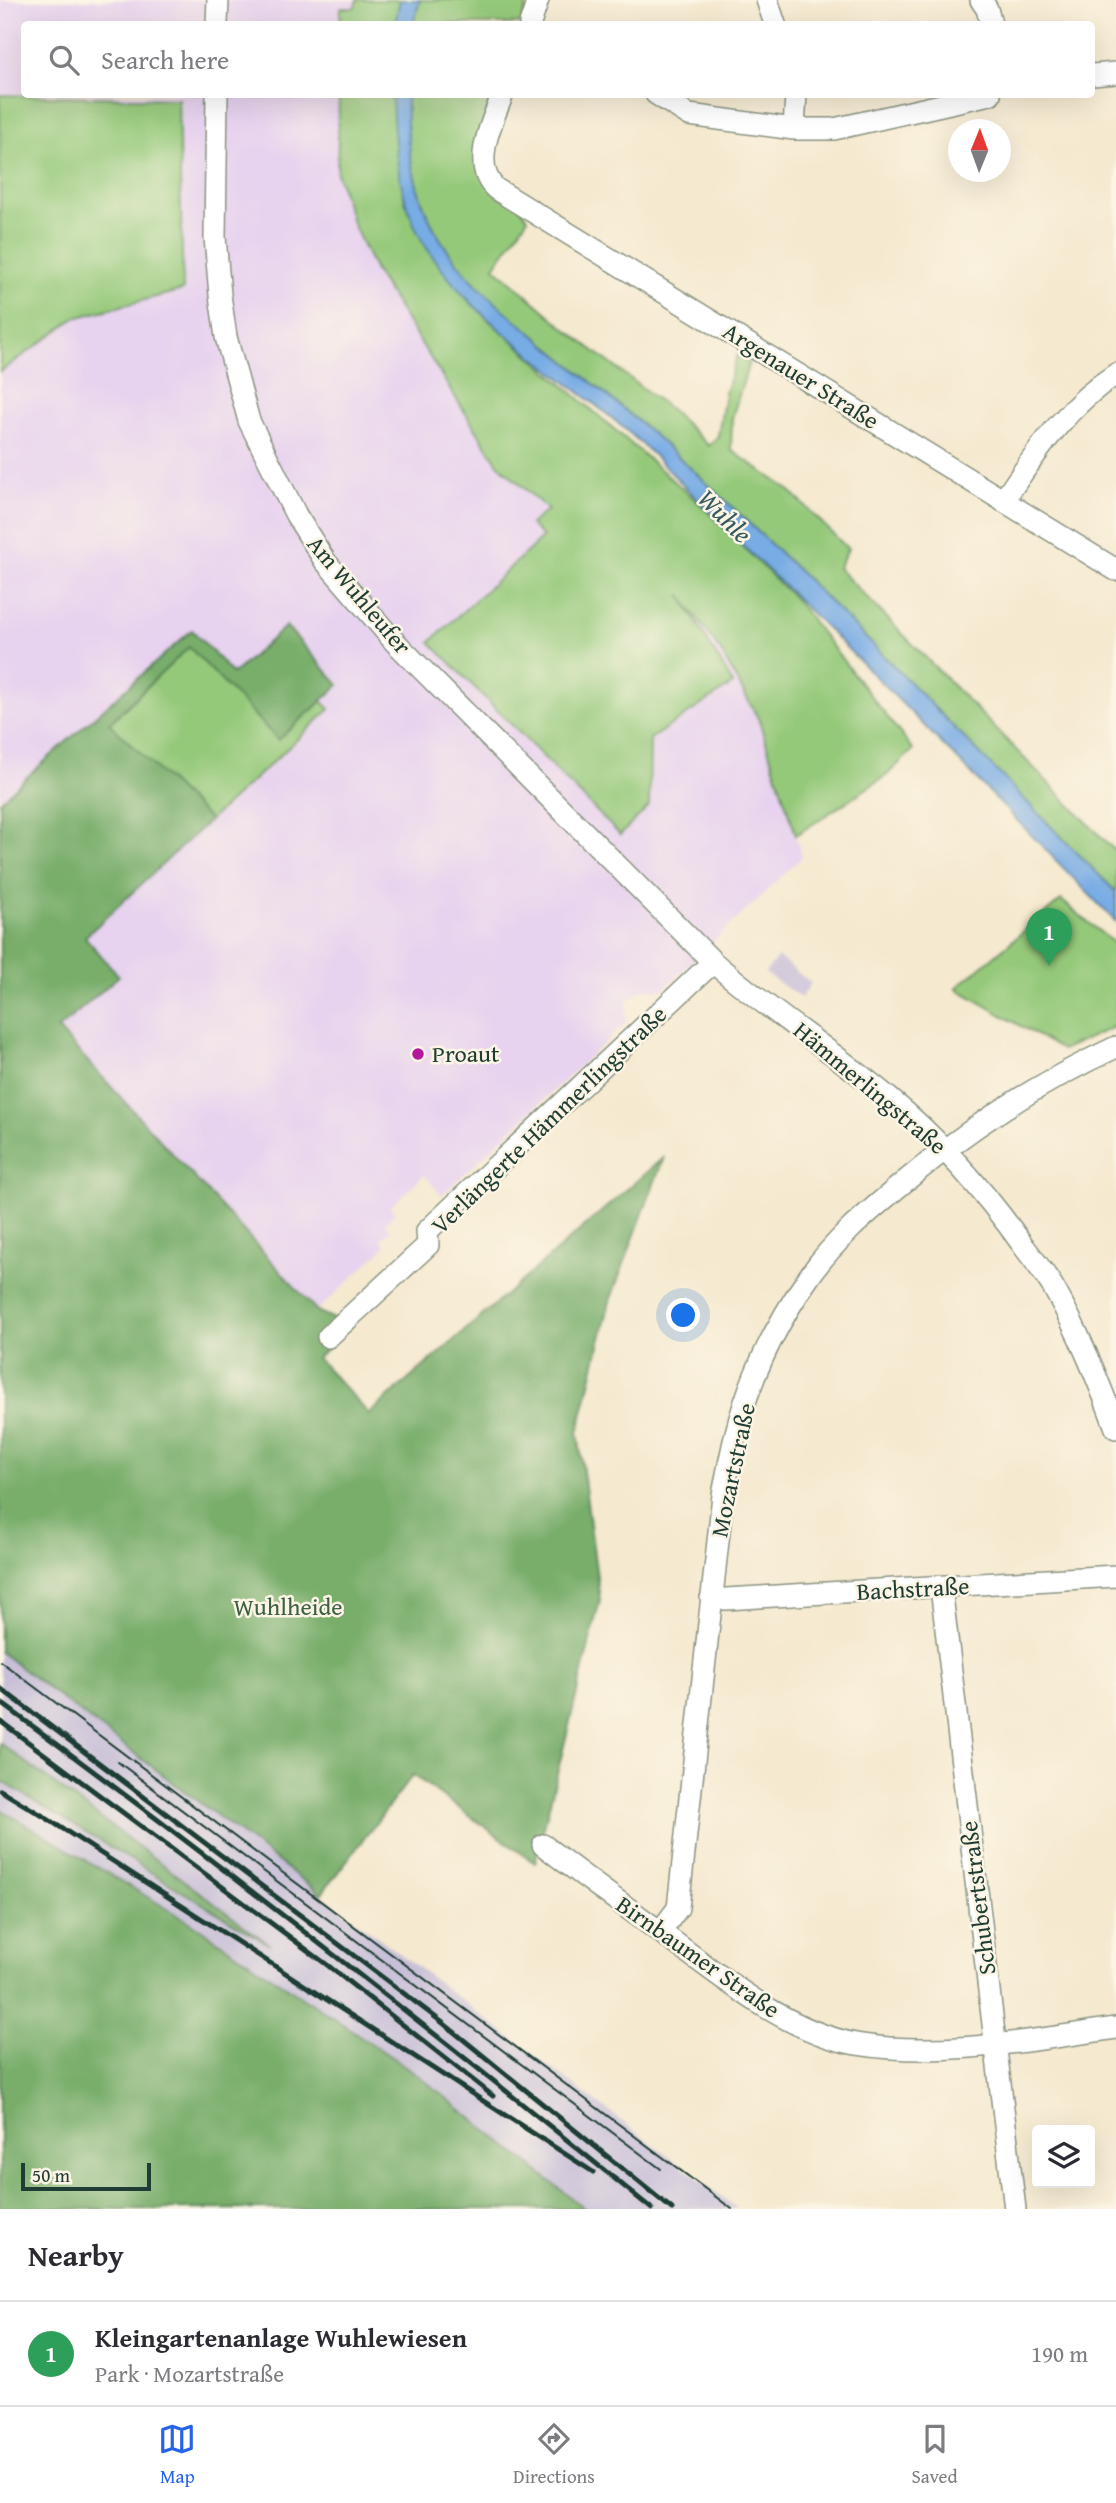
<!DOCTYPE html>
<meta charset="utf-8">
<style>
body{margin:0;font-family:"Gentium Book Plus",serif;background:#f2f2f3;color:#2b2b33}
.controls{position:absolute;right:21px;bottom:21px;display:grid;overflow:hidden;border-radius:7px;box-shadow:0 7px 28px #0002}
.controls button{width:63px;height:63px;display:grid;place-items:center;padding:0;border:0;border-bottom:2px solid #e1e1e2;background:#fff;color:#2b2b33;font:35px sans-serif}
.compass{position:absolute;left:948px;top:119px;width:63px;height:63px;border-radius:50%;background:#fff;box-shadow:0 7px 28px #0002;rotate:1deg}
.scale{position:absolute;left:21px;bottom:18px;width:130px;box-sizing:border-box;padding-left:7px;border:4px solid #1f3d34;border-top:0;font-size:19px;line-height:24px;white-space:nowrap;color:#1f3d34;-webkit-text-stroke:5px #fcf5e5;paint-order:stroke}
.you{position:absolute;left:684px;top:1316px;width:24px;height:24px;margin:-18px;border:5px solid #fff;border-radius:50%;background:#1a73e8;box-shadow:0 0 0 10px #1a73e833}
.badge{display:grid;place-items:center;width:46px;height:46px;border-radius:50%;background:#2563eb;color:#fff;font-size:23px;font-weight:700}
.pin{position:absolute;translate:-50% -58px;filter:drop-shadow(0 2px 4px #0008)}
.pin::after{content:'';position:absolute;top:37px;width:24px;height:21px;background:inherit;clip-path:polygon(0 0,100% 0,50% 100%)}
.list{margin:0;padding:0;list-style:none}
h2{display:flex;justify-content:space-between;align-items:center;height:91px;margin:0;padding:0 28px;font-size:30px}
h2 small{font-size:23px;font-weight:400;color:#7c7c81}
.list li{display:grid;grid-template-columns:46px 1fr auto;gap:21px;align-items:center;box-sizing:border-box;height:105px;padding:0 28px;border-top:2px solid #e1e1e2}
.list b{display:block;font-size:26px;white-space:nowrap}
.list p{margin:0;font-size:23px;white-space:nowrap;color:#7c7c81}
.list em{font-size:23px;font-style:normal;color:#7c7c81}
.icon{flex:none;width:38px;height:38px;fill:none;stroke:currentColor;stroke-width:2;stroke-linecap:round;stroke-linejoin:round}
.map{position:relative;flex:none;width:1116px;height:2209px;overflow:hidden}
.search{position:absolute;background:#fff;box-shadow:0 7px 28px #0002;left:21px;right:21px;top:21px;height:77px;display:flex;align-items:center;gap:18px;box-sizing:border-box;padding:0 24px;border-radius:7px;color:#7c7c81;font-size:26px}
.sheet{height:196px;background:#fff}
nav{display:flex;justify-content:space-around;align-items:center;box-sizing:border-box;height:98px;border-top:2px solid #e1e1e2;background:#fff;font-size:19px;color:#7c7c81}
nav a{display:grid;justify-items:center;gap:4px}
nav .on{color:#2563eb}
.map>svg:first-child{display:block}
.built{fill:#e7d2ef}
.industrial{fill:#c8bfd8}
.green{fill:#95c97a;stroke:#5a8357;stroke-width:2}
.forest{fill:#78ad6a;stroke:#4c754f;stroke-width:2}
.water{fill:#78ace5;stroke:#4c748c;stroke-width:2}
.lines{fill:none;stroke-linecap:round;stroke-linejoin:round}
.street-casing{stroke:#8a9382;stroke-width:24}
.street{stroke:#fff;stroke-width:21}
.tram{stroke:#1f3d34;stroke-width:2}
.rail{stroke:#1f3d34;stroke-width:5}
.poi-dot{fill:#b5179e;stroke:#fcf5e5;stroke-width:2.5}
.labels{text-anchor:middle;stroke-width:5;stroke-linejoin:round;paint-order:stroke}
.street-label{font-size:24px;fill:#1f3d34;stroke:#fcf5e5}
.poi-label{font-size:24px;fill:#1f3d34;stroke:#fcf5e5;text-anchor:start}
.park-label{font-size:24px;fill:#3c6046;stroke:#fcf5e5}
.water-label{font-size:26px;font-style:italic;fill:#355960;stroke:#fcf5e5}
</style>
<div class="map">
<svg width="1116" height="2209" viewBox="0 0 1116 2209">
<rect width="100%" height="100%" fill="#fcf5e5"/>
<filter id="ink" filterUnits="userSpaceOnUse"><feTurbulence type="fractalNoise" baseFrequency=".0143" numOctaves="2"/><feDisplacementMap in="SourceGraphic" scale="14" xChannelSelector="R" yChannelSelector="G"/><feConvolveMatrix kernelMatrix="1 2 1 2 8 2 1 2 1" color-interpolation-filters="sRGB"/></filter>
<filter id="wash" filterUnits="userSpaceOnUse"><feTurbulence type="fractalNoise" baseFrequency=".00686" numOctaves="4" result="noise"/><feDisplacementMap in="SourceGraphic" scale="28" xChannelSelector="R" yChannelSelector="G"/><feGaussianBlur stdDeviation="1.57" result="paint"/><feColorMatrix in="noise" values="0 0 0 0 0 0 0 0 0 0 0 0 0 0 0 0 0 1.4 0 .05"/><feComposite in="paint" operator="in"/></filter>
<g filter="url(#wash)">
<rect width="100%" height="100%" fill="#f5e9cf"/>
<!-- built -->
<path class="built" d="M0,0H357L354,8L341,9L340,24H24V94L339,95L337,174L353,224L375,271L498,464L675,587L698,616L721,652L758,718L802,857L663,990L642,989L627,1002V1022L442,1195L424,1175L390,1207L395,1213L385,1223L391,1230L381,1239L386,1246L317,1311L58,1029L0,971Z"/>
<!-- industrial -->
<path class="industrial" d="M778,957L811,983L801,998L765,973Z
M0,1652L738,2209H585L414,2072L193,1924L0,1809V1780L261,1939L0,1743Z"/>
<!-- green -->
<path class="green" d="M357,0H400L395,24H340L341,8H354Z
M420,0H529L520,24H413Z
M0,95L178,99L183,290L75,318L0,372Z
M339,95H393L405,201L426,246L467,299L491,322L699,503L795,599L913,750L887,775L796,835L758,718L721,652L680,594L733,684L650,739L649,806L620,835L430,642L543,537L530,524L548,510L498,464L375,271L353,224L337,174Z
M407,95H495L477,151L528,218L494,267L567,330L671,410L709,446L718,436L725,393L737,355L749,363L732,418L731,450L789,490L848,549L838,568L1116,852V892C966,742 821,586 664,444C622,406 577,371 534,335C497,305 464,278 439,237C413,195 405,143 407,95Z
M189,646L278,739L322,701L330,709L210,820L109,724Z
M1061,900L1116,945V1026L1062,1050L956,988Z"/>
<!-- forest -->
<path class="forest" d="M286,626L339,685L278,740L189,647L109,723L210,820L85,937L119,976L58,1029L317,1311L350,1326L317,1358L369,1414L664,1157L610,1301L578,1433L600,1600L535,1863L413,1775L321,1894L0,1652V801L192,630L233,674Z
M0,1743L270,1945L0,1780Z
M0,1809L193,1924L414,2072L585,2209H0Z"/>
<!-- water -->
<path class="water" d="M400,0H420L413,24H395Z
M392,95H407C405,143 413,195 439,237C464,278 497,305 534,335C577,371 622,406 664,444C821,586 966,742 1116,892V922C993,795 869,668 742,545C706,509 672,471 634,437C564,374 478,328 426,247C398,203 394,146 392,95Z"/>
</g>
<g filter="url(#ink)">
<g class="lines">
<!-- street casing -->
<g class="street-casing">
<path id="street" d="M767,0L775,24
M981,0L987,9L991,24
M217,24L218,0
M530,24L538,0
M1092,75L1116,73
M217,94L215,237L220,295L226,337L249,421L296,515L325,561L393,640L713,962C769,1011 833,1051 890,1099C942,1142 986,1193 1025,1248C1035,1261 1045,1274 1053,1287C1079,1332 1098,1380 1116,1428
M503,94C492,121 470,166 496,189L1116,570
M656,94L689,115L794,129H834L990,94
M794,129L796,94
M1003,501C1036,453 1066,406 1116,374
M328,1337L428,1245L427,1231L713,962
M941,1587L1015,2209
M711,1598L726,1599L1116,1576
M543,1845C583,1876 623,1905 663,1934C721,1976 784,2031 856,2044C942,2058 1031,2040 1116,2028
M660,1932L678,1908L723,1495C727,1474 731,1453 736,1433C750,1377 778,1321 811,1274C834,1241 866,1214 897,1188C967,1129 1033,1086 1116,1047"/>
</g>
<!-- street -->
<use href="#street" class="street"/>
<!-- tram -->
<path class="tram" d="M0,1661L732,2209
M118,1762L661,2169"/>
<!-- rail -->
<path class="rail" d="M0,1688L443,2023L672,2209
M0,1702C222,1865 439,2035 652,2209
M0,1721L326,1964L493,2096
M0,1790L43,1816L593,2172"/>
</g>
</g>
<!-- markers -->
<circle class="poi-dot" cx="418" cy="1054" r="7"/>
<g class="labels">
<!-- street labels -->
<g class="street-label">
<text transform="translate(801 376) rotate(32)" y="8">Argenauer Straße</text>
<text transform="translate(359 595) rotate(50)" y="8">Am Wuhleufer</text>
<text transform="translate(870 1088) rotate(40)" y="8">Hämmerlingstraße</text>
<text transform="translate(549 1120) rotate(-44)" y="8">Verlängerte Hämmerlingstraße</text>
<text transform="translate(733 1470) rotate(-78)" y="8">Mozartstraße</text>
<text transform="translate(913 1589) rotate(-3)" y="8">Bachstraße</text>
<text transform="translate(978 1898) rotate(-97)" y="8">Schubertstraße</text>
<text transform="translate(698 1957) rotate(35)" y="8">Birnbaumer Straße</text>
</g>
<!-- poi labels -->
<g class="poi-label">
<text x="432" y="1062">Proaut</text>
</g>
<!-- park labels -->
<g class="park-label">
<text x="288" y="1615">Wuhlheide</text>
</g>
<!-- water labels -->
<g class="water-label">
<text transform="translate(725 516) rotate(45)" y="9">Wuhle</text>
</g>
</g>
</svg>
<div class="controls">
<button><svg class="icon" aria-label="layers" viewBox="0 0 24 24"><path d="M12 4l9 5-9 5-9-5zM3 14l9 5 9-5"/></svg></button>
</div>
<svg class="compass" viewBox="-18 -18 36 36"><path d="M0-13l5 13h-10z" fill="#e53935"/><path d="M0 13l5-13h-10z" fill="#7c7c81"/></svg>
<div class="scale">50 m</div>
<div class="you"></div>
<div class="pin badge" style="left:1049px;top:966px;background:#2e9e5b">1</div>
<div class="search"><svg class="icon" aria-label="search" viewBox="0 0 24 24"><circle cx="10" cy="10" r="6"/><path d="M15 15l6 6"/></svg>Search here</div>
</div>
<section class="sheet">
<h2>Nearby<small></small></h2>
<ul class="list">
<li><span class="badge" style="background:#2e9e5b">1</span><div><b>Kleingartenanlage Wuhlewiesen</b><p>Park · Mozartstraße</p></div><em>190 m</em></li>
</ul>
</section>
<nav>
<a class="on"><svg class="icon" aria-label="map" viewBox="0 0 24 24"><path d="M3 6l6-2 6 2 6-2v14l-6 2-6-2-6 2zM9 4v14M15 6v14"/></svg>Map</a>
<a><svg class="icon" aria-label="directions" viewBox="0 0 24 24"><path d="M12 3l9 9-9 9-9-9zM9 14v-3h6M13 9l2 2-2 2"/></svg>Directions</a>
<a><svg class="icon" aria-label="saved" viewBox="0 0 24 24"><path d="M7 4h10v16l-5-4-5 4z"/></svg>Saved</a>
</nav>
